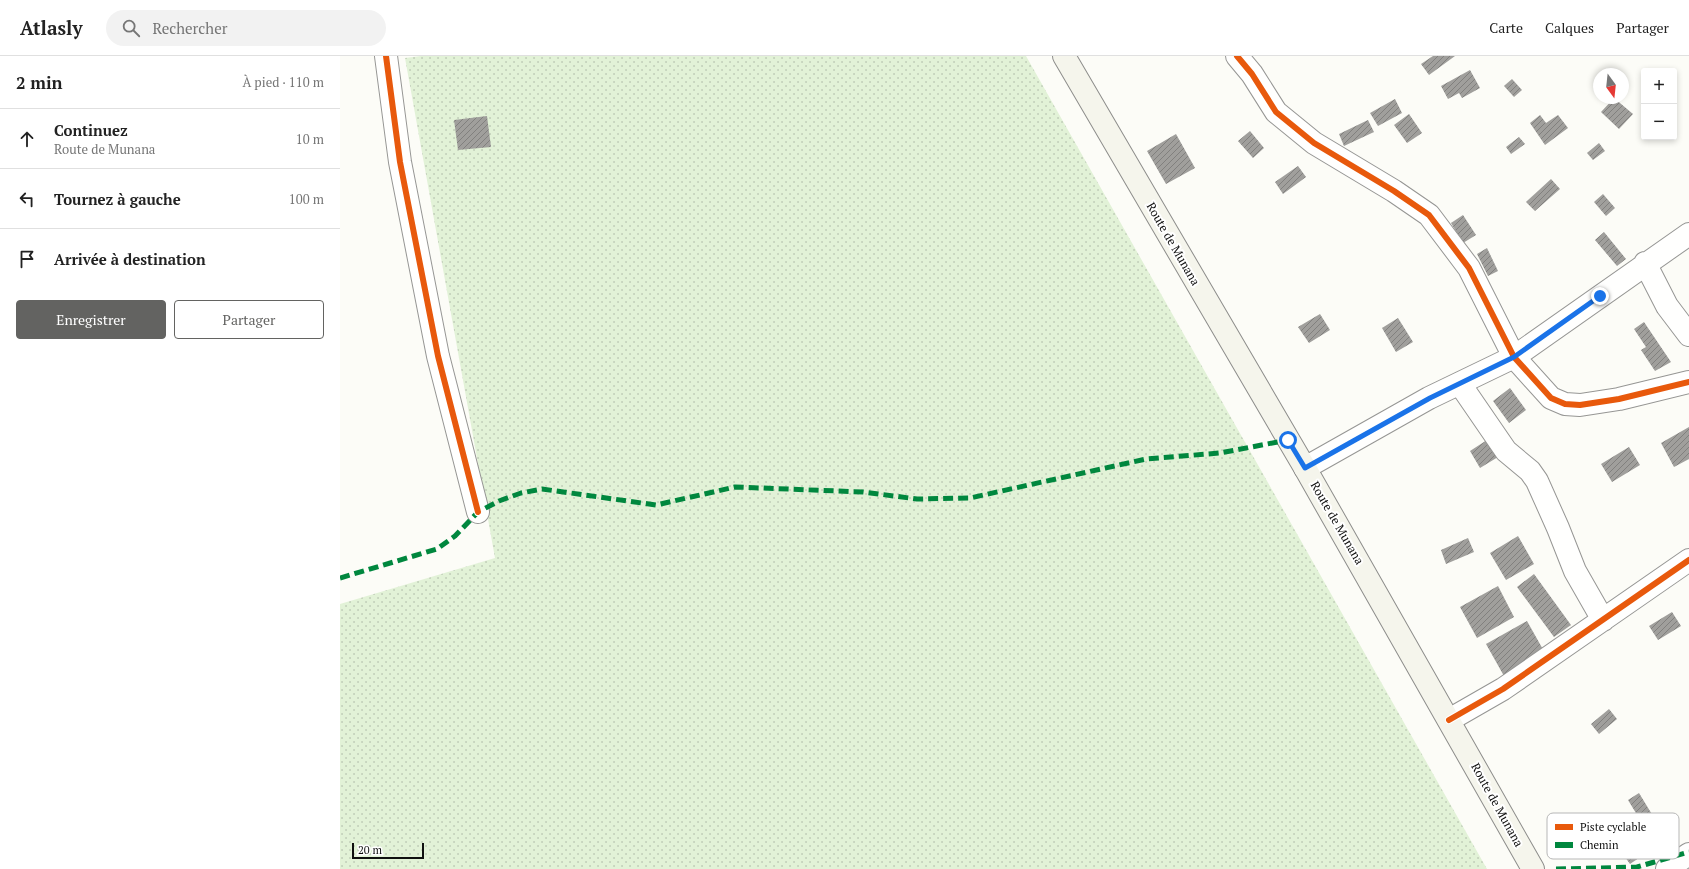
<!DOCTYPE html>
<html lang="fr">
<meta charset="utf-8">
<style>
body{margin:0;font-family:"PT Serif",serif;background:#f2f2f2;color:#222}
.controls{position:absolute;right:12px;top:12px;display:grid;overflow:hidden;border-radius:4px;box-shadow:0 2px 6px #0003}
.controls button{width:36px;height:36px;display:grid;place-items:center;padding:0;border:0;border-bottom:1px solid #e0e0e0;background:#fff;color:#222;font:20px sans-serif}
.compass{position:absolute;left:1253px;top:12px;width:36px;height:36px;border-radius:50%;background:#fff;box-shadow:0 2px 6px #0003;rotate:165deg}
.scale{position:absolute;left:12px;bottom:10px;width:72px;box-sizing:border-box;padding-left:4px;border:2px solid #101010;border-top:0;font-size:11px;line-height:14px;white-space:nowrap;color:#101010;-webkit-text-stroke:3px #fff;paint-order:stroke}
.stop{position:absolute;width:12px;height:12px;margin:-9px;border:3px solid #1a73e8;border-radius:50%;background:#fff}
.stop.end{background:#1a73e8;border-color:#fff;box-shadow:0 1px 4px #0008}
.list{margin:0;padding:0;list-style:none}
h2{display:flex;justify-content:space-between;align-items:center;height:52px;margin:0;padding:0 16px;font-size:17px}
h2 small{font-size:13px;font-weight:400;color:#767676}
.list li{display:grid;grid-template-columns:26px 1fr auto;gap:12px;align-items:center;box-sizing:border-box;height:60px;padding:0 16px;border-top:1px solid #e0e0e0}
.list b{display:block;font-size:15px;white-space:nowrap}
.list p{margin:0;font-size:13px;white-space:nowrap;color:#767676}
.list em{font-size:13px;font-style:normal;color:#767676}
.actions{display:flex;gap:8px;padding:12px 16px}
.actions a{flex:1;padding:9px 0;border:1px solid #636361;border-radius:4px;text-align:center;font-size:14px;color:#636361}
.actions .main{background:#636361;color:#fff}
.icon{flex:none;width:22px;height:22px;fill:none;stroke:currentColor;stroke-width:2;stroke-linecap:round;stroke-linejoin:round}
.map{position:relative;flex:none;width:1349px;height:813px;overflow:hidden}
header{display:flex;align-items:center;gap:24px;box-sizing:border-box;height:56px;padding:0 20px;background:#fff;border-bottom:1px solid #e0e0e0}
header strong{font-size:19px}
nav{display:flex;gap:22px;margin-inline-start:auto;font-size:14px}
.search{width:280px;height:36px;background:#f2f2f2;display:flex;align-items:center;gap:10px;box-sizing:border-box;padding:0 14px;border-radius:22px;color:#767676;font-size:15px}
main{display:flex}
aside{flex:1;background:#fff}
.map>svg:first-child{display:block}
.grass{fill:url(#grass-dots)}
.building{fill:url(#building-hatch)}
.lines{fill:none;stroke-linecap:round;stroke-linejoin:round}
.minor-casing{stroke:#969694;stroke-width:24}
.secondary-casing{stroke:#8d8d8b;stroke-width:24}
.minor{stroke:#fffffe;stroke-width:22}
.secondary{stroke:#f5f5ec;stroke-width:22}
.quiet{stroke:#00873e;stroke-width:5;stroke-dasharray:10 5;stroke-linecap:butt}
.cycleway-casing{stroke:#fff;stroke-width:8}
.cycleway{stroke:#e8590c;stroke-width:6}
.route{stroke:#1a73e8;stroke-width:5}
.labels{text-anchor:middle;stroke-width:4;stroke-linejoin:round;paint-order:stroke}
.street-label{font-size:12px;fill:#101010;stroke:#fff}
.key{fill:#fff;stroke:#b7b7b7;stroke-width:1}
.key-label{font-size:11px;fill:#101010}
</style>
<header>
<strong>Atlasly</strong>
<div class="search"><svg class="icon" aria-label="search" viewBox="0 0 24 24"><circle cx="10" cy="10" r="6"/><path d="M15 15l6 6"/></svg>Rechercher</div>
<nav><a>Carte</a><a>Calques</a><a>Partager</a></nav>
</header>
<main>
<aside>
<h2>2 min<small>À pied · 110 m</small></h2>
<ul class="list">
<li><svg class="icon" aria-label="ahead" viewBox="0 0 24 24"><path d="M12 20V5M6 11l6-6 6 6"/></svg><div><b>Continuez</b><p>Route de Munana</p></div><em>10 m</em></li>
<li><svg class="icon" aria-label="left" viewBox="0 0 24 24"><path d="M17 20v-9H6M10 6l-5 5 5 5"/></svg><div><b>Tournez à gauche</b></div><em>100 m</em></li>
<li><svg class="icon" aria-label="arrive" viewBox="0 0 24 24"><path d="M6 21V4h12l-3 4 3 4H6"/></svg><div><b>Arrivée à destination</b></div></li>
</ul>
<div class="actions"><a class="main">Enregistrer</a><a>Partager</a></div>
</aside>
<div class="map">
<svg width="1349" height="813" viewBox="0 0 1349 813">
<defs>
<pattern id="grass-dots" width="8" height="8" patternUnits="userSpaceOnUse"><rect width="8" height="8" fill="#e2f2d7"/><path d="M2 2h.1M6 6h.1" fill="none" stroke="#c1ceb8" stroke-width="1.8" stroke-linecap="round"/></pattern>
<pattern id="building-hatch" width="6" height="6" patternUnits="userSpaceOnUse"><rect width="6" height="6" fill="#a09f9c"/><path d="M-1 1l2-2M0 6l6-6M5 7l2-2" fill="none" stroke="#81807e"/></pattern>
</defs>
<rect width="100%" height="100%" fill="#fcfcf7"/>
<!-- grass -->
<path class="grass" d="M81,0H686L1147,813H0V548L155,502L65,2Z"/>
<!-- building -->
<path class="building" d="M1093,0H1115L1089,19L1081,8Z
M1130,14L1140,32L1122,42L1119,37L1108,43L1101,30Z
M1172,23L1182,34L1174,41L1164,30Z
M1274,42L1293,58L1279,73L1261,56Z
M1055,43L1062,57L1038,70L1030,57Z
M1069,58L1082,77L1067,87L1054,69Z
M1200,59L1206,67L1218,59L1228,72L1205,89L1190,67Z
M147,60L151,91L118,94L114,64Z
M1028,64L1034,76L1004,90L999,78Z
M910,75L924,92L913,102L898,85Z
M836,78L855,112L826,128L807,95Z
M1179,81L1185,88L1171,98L1166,91Z
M1259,87L1265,95L1253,104L1247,97Z
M958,110L966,121L943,138L935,126Z
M1211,123L1220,133L1195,155L1186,146Z
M1263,138L1275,152L1266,160L1254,146Z
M1123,159L1136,179L1123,187L1111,167Z
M1264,176L1286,203L1277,210L1255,184Z
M1147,192L1158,215L1148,220L1137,198Z
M980,258L990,274L969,287L958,271Z
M1058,262L1073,286L1056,296L1042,272Z
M1304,266L1331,306L1315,315L1301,294L1306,291L1294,273Z
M1170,332L1186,354L1169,367L1153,345Z
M1349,371V403L1334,411L1321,387Z
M1147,384L1158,401L1140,412L1130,395Z
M1289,391L1300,409L1272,426L1261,408Z
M1178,480L1194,508L1166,524L1150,497Z
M1128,482L1134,496L1106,508L1101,494Z
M1194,518L1231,569L1214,581L1177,531Z
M1158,530L1174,561L1137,582L1120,551Z
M1332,556L1341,570L1318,584L1309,570Z
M1187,565L1205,597L1164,620L1146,588Z
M1269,653L1277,663L1259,678L1251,668Z
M1299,737L1313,760L1302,767L1288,744Z
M1304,788L1309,795L1290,808L1285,801Z"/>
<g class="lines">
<!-- minor casing -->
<g class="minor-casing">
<path id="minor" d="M46,0L60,106L98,300L138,456
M897,0L912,18L936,56L974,87L1054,135L1089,159L1129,212L1174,301L1211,342L1225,348L1240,349L1279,343L1349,326
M1305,207L1327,250L1349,279
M1120,328L1166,395L1190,415L1197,425L1218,472L1235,515L1263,564
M965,412L1089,342L1174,301L1349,178
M1109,664L1163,633L1349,504
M1327,813L1349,798"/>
</g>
<!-- secondary casing -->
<g class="secondary-casing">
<path id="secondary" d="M724,0L965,412L1193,813"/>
</g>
<!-- minor -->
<use href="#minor" class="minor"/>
<!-- secondary -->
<use href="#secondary" class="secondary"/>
<!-- quiet -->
<path class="quiet" d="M0,522L97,493L115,480L138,456L159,445L181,437L202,433L316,449L395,431L523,436L577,443L630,442L806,403L880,397L948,384
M1216,813L1297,811L1349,796"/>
<!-- cycleway casing -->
<g class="cycleway-casing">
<path id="cycleway" d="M46,0L60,106L98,300L138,456
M897,0L912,18L936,56L974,87L1054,135L1089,159L1129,212L1174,301L1211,342L1225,348L1240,349L1279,343L1349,326
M1109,664L1163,633L1349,504"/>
</g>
<!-- cycleway -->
<use href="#cycleway" class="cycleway"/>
</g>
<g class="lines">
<!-- route -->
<path class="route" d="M948,384L965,412L1090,342L1174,301L1260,240"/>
</g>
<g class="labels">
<!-- street labels -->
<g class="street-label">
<text transform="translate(833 188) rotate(60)" y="4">Route de Munana</text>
<text transform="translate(997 467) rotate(60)" y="4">Route de Munana</text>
<text transform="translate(1157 749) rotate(61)" y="4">Route de Munana</text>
</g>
</g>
<!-- legend -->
<rect x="1207" y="757" width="132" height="46" rx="6" class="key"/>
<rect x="1215" y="768" width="18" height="6" fill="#e8590c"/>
<rect x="1215" y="786" width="18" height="6" fill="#00873e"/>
<g class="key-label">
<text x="1240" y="775">Piste cyclable</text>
<text x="1240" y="793">Chemin</text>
</g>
</svg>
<div class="controls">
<button>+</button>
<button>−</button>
</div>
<svg class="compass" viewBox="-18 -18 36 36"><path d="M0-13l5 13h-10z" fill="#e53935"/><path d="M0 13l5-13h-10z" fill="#767676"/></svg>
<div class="scale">20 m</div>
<div class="stop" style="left:948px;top:384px"></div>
<div class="stop end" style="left:1260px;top:240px"></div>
</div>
</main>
